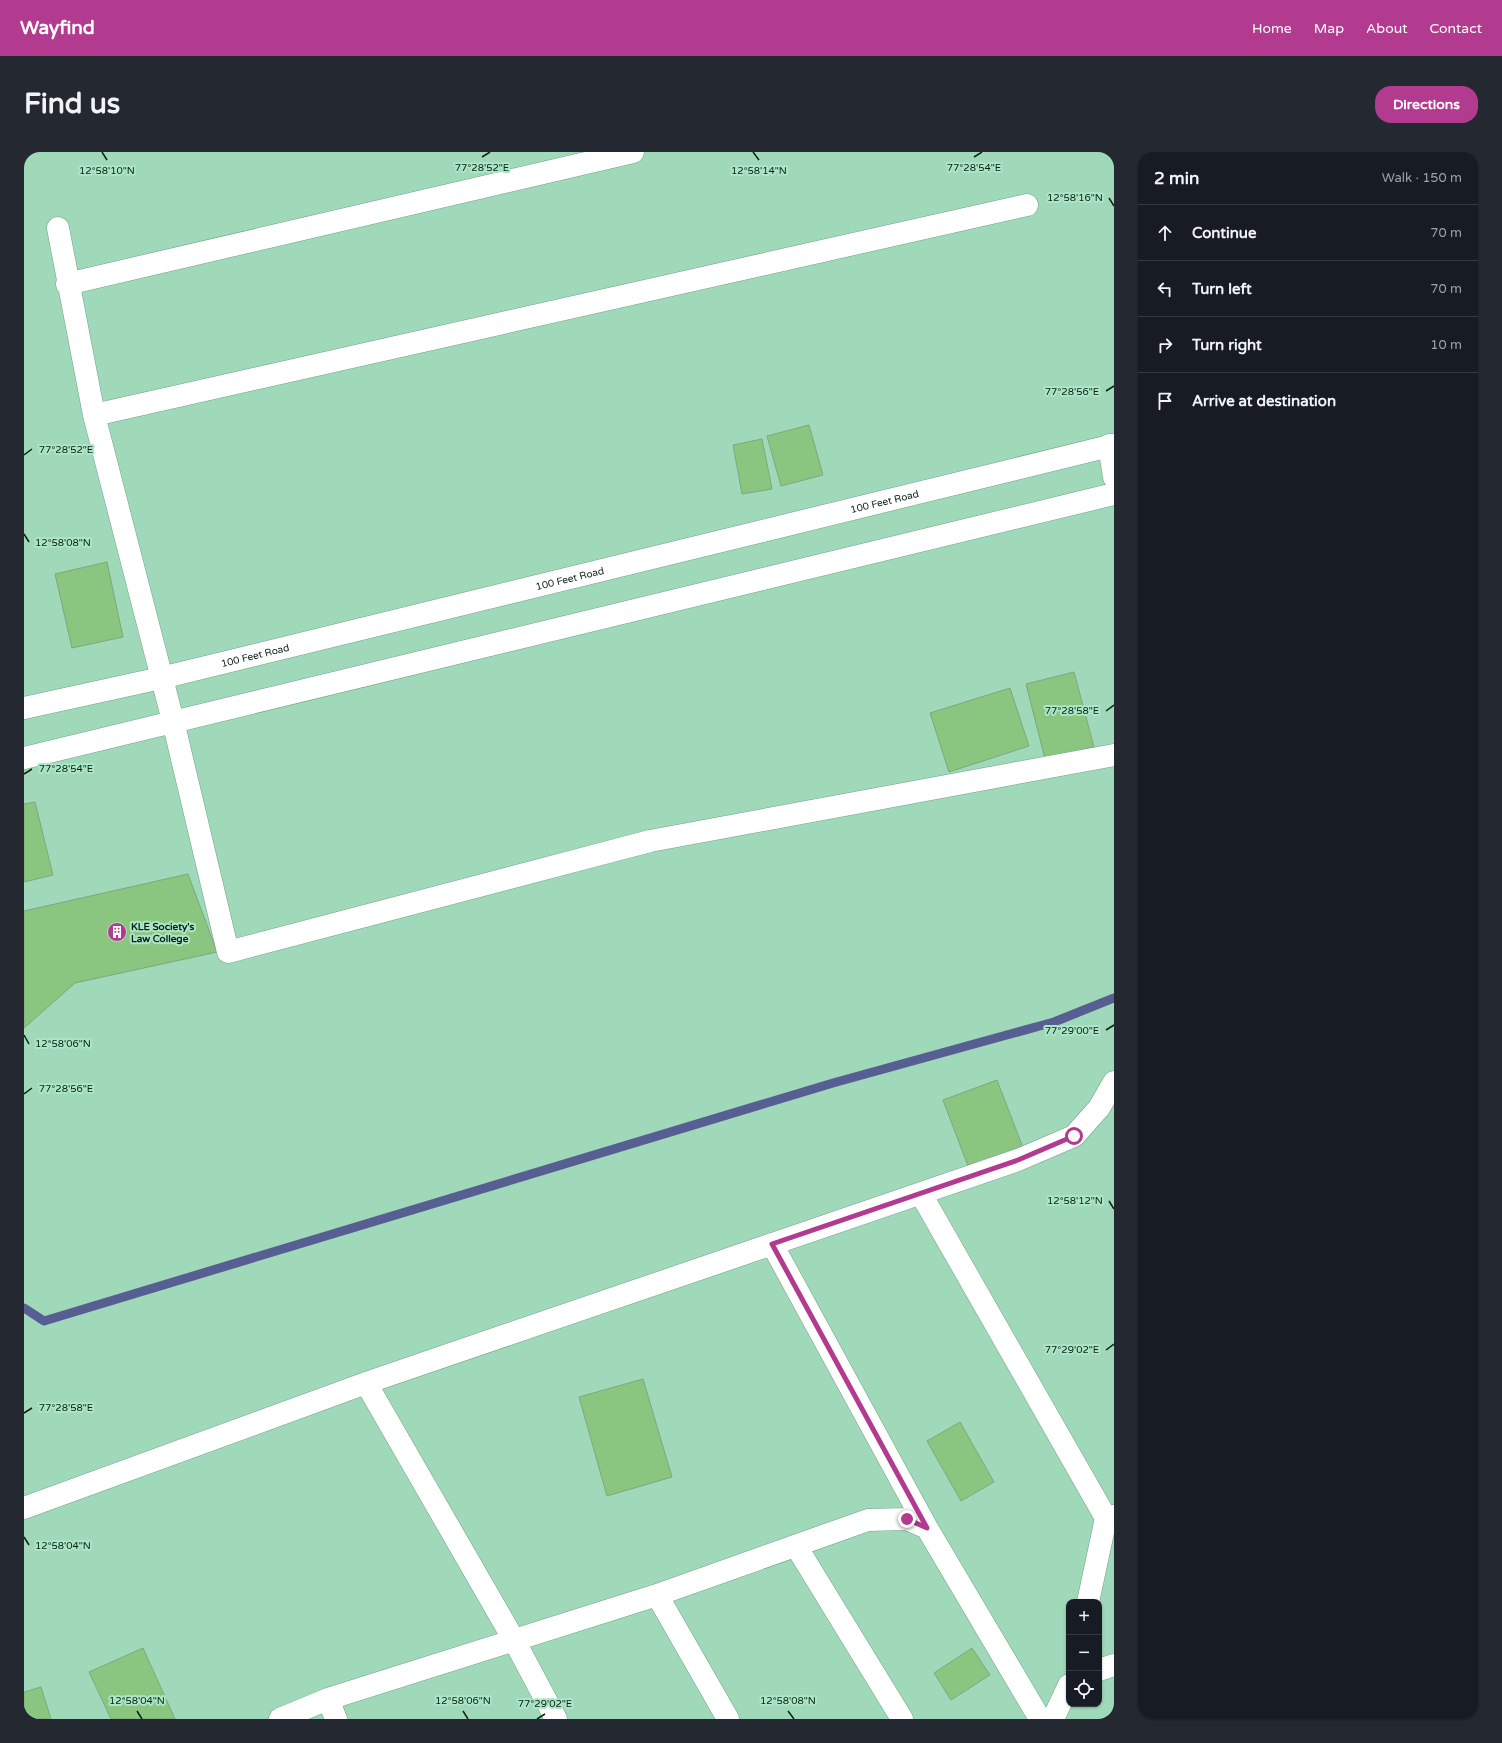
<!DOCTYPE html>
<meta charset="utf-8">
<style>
body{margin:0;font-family:"Varela Round",sans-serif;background:#242831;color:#f1f3f6}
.controls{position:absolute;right:12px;bottom:12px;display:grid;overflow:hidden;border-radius:8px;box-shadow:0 1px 3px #0004}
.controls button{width:36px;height:36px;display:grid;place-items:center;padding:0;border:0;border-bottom:1px solid #363941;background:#171b24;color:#f1f3f6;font:20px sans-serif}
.stop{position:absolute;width:12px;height:12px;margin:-9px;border:3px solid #b23a8f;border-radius:50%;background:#fff}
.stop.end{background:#b23a8f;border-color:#fff;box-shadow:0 1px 4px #0008}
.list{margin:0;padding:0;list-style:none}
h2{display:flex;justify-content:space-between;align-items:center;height:52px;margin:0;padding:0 16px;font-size:17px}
h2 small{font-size:13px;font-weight:400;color:#9ea1a6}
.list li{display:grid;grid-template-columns:26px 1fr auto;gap:12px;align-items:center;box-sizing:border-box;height:56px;padding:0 16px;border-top:1px solid #363941}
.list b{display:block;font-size:15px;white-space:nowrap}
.list em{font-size:13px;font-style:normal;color:#9ea1a6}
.icon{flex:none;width:22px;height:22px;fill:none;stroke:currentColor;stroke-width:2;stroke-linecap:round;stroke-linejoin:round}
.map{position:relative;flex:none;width:1090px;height:1567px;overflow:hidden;border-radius:16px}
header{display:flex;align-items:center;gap:24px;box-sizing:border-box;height:56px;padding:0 20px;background:#b23a8f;color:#fff}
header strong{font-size:19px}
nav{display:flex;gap:22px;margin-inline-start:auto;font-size:14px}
.intro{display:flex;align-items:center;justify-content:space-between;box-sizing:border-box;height:96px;padding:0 24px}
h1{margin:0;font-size:28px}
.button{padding:10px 18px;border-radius:16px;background:#b23a8f;color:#fff;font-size:14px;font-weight:700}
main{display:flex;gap:24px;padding:0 24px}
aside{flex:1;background:#171b24;border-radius:16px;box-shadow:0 1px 3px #0004}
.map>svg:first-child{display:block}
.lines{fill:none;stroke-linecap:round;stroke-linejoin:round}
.stream{stroke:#575f92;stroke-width:9}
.building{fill:#8ac680;stroke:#82a67c}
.minor-casing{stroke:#6ca487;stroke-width:23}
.major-casing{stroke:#6ca487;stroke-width:23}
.minor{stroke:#fff;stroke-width:22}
.major{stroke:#fff;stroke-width:22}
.route{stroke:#b23a8f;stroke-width:5}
.ticks{fill:none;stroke:#0a2116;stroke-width:1.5}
.labels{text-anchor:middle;stroke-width:4;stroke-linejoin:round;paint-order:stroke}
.street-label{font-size:10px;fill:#0a2116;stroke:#ace6c7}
.poi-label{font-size:10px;font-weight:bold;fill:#0a2116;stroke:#ace6c7;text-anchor:start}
.ticks-label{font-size:10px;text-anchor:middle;fill:#0a2116;stroke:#ace6c7;stroke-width:4;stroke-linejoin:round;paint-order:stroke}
</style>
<header>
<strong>Wayfind</strong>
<nav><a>Home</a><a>Map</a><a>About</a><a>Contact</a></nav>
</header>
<div class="intro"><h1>Find us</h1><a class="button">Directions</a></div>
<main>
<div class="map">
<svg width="1090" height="1567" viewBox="0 0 1090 1567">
<rect width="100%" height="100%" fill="#a0d8ba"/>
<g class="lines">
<!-- stream -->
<path class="stream" d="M0,1156L20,1169L809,931L1030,870L1090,846"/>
</g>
<!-- building -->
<path class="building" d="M785,273L799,323L757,334L743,284Z
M738,287L748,337L718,342L709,293Z
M83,410L99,485L48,496L31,422Z
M1050,520L1070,595L1021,607L1002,532Z
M986,536L1005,594L925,620L906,561Z
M11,650L29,723L0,730V652Z
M164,722L193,800L51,831L0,876V759Z
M973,928L1001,1001L947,1022L919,948Z
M619,1227L648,1325L583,1344L555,1245Z
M936,1270L970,1330L937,1349L903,1289Z
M119,1496L151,1567H87L65,1520Z
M948,1496L966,1523L927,1548L910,1521Z
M17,1535L27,1567H0V1540Z"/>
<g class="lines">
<!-- minor casing -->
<g class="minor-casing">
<path id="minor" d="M34,76L70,263L149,569L204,800L626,689L1090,603
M43,132L609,0
M70,263L1003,53
M897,1042L1082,1366
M748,1092L903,1376
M342,1231L490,1488L532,1567
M0,1356L342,1231L994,1008L1050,984L1075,956L1090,930
M772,1394L878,1567
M633,1443L704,1567
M1064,1450L1082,1366L1090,1364
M1075,1518L1090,1513
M304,1547L312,1567
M256,1567L304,1547L633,1443L844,1368L883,1367L903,1376L1016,1567
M1029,1567L1045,1533"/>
</g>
<!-- major casing -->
<g class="major-casing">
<g id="major">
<path d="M1085,293L1090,325"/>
<path id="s1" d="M0,556L137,526L1090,293"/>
<path d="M0,606L1090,342"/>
</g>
</g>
<!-- minor -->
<use href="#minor" class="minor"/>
<!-- major -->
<use href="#major" class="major"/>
</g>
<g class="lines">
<!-- route -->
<path class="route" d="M883,1367L903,1376L748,1092L994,1008L1050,984"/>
</g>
<!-- ticks -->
<path class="ticks" d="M78,0L83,8M729,0L735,8M458,5L466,0M950,5L958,0M1085,46L1090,54M1082,239L1090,234M0,303L8,297M0,382L5,390M1082,559L1090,553M0,622L8,617M1082,878L1090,873M0,883L5,892M0,942L8,936M1085,1049L1090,1057M1082,1198L1090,1192M0,1261L8,1256M0,1385L5,1393M113,1559L118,1567M439,1559L444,1567M764,1559L770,1567M513,1567L521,1562"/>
<!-- icons -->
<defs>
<g id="building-disc" transform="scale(1)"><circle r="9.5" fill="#b23a8f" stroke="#ace6c7"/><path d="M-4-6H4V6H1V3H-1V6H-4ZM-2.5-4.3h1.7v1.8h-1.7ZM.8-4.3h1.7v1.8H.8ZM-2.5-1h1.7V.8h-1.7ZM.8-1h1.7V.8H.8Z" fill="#fff"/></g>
</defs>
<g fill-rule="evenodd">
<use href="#building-disc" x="93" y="780"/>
</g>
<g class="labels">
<!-- street labels -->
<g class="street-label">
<text dy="4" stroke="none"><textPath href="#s1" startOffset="885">100 Feet Road</textPath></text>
<text dy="4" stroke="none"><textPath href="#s1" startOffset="561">100 Feet Road</textPath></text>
<text dy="4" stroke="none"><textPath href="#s1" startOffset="237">100 Feet Road</textPath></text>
</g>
<!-- poi labels -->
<g class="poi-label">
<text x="107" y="778">KLE Society's<tspan x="107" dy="12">Law College</tspan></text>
</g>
</g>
<g class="ticks-label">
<text x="458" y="19">77°28'52"E</text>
<text x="950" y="19">77°28'54"E</text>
<text x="735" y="22">12°58'14"N</text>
<text x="83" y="22">12°58'10"N</text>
<text x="1051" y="49">12°58'16"N</text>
<text x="1048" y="243">77°28'56"E</text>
<text x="42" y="301">77°28'52"E</text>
<text x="39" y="394">12°58'08"N</text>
<text x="1048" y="562">77°28'58"E</text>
<text x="42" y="620">77°28'54"E</text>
<text x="1048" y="882">77°29'00"E</text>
<text x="39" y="895">12°58'06"N</text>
<text x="42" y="940">77°28'56"E</text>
<text x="1051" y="1052">12°58'12"N</text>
<text x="1048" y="1201">77°29'02"E</text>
<text x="42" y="1259">77°28'58"E</text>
<text x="39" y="1397">12°58'04"N</text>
<text x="113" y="1552">12°58'04"N</text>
<text x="439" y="1552">12°58'06"N</text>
<text x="764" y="1552">12°58'08"N</text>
<text x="521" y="1555">77°29'02"E</text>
</g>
</svg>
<div class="controls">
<button>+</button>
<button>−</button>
<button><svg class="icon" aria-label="locate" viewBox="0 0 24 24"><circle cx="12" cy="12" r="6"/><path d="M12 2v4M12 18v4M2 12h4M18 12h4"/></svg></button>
</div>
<div class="stop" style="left:1050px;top:984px"></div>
<div class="stop end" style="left:883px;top:1367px"></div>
</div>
<aside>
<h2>2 min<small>Walk · 150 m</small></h2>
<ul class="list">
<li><svg class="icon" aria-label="ahead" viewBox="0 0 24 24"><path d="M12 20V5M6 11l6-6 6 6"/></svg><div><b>Continue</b></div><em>70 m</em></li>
<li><svg class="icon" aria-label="left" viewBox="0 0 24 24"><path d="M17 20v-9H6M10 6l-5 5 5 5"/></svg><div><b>Turn left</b></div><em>70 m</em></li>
<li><svg class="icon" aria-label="right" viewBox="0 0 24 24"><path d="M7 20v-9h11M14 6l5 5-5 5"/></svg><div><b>Turn right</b></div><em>10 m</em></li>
<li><svg class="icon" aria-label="arrive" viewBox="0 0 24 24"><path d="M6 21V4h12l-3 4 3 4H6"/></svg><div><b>Arrive at destination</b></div></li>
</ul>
</aside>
</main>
